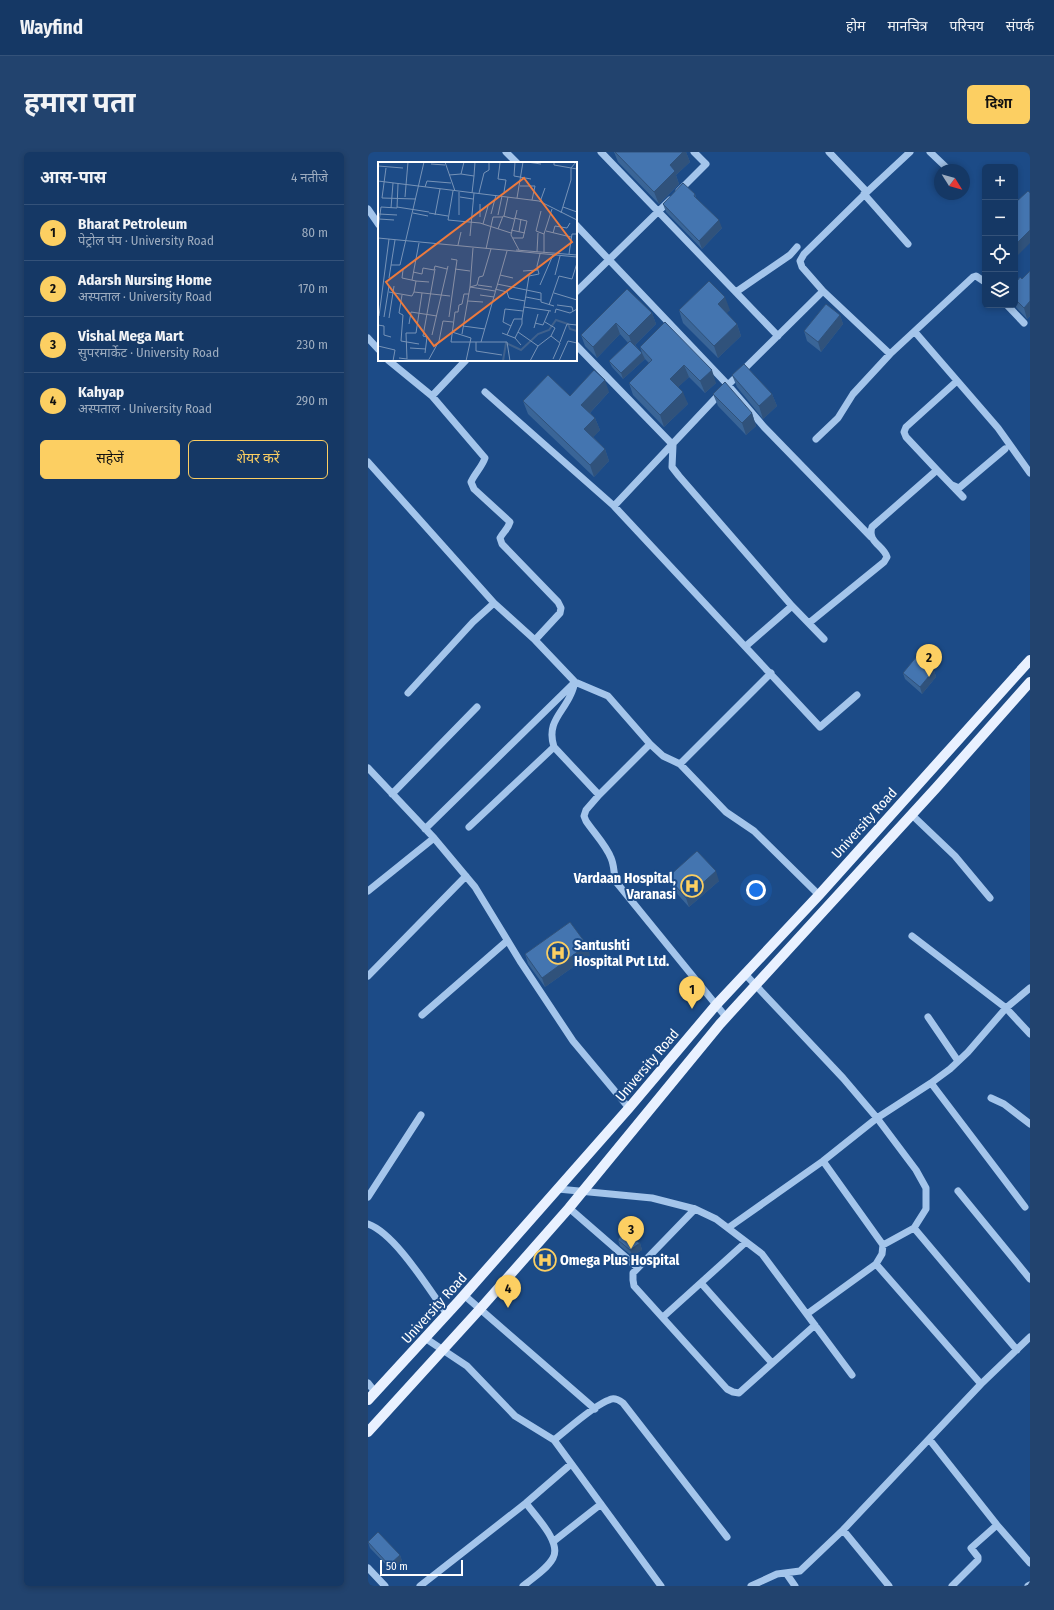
<!DOCTYPE html>
<html lang="hi">
<meta charset="utf-8">
<style>
body{margin:0;font-family:"Fira Sans Condensed","Noto Sans Devanagari",sans-serif;background:#22436e;color:#f1f3f6}
.controls{position:absolute;right:12px;top:12px;display:grid;overflow:hidden;border-radius:6px;box-shadow:0 2px 6px #0003}
.controls button{width:36px;height:36px;display:grid;place-items:center;padding:0;border:0;border-bottom:1px solid #345279;background:#153865;color:#f1f3f6;font:20px sans-serif}
.compass{position:absolute;left:566px;top:12px;width:36px;height:36px;border-radius:50%;background:#153865;box-shadow:0 2px 6px #0003;rotate:127deg}
.scale{position:absolute;left:12px;bottom:10px;width:83px;box-sizing:border-box;padding-left:4px;border:2px solid #fff;border-top:0;font-size:11px;line-height:14px;white-space:nowrap;color:#fff;-webkit-text-stroke:3px #1c4b87;paint-order:stroke}
.you{position:absolute;left:388px;top:738px;width:14px;height:14px;margin:-10px;border:3px solid #fff;border-radius:50%;background:#1a73e8;box-shadow:0 0 0 6px #1a73e833}
.badge{display:grid;place-items:center;width:26px;height:26px;border-radius:50%;background:#fccf62;color:#111;font-size:13px;font-weight:700}
.pin{position:absolute;translate:-50% -33px;filter:drop-shadow(0 1px 2px #0008)}
.pin::after{content:'';position:absolute;top:21px;width:14px;height:12px;background:inherit;clip-path:polygon(0 0,100% 0,50% 100%)}
.list{margin:0;padding:0;list-style:none}
h2{display:flex;justify-content:space-between;align-items:center;height:52px;margin:0;padding:0 16px;font-size:17px}
h2 small{font-size:13px;font-weight:400;color:#9dacbf}
.list li{display:grid;grid-template-columns:26px 1fr auto;gap:12px;align-items:center;box-sizing:border-box;height:56px;padding:0 16px;border-top:1px solid #345279}
.list b{display:block;font-size:15px;white-space:nowrap}
.list p{margin:0;font-size:13px;white-space:nowrap;color:#9dacbf}
.list em{font-size:13px;font-style:normal;color:#9dacbf}
.actions{display:flex;gap:8px;padding:12px 16px}
.actions a{flex:1;padding:9px 0;border:1px solid #fccf62;border-radius:6px;text-align:center;font-size:14px;color:#fccf62}
.actions .main{background:#fccf62;color:#111}
.icon{flex:none;width:22px;height:22px;fill:none;stroke:currentColor;stroke-width:2;stroke-linecap:round;stroke-linejoin:round}
.map{position:relative;flex:none;width:662px;height:1434px;overflow:hidden;border-radius:6px}
header{display:flex;align-items:center;gap:24px;box-sizing:border-box;height:56px;padding:0 20px;background:#153865;border-bottom:1px solid #345279}
header strong{font-size:19px}
nav{display:flex;gap:22px;margin-inline-start:auto;font-size:14px}
.intro{display:flex;align-items:center;justify-content:space-between;box-sizing:border-box;height:96px;padding:0 24px}
h1{margin:0;font-size:28px}
.button{padding:10px 18px;border-radius:6px;background:#fccf62;color:#111;font-size:14px;font-weight:700}
main{display:flex;gap:24px;padding:0 24px}
aside{flex:1;background:#153865;border-radius:6px;box-shadow:0 2px 6px #0003}
.map>svg:first-child{display:block}
.lines{fill:none;stroke-linecap:round;stroke-linejoin:round}
.minor{stroke:#a4c5eb;stroke-width:7}
.major{stroke:#e9f1ff;stroke-width:10}
.wall{fill:#3a6597}
.shaded-wall{fill:#30527b}
.building{fill:#4475b0;stroke:#30527b}
.labels{text-anchor:middle;stroke-width:4;stroke-linejoin:round;paint-order:stroke}
.street-label{font-size:14px;fill:#fff;stroke:#1c4b87}
.poi-label{font-size:14px;font-weight:bold;fill:#fff;stroke:#1c4b87;text-anchor:start}
.inset-river{fill:none;stroke:#3f618d;stroke-width:2}
.inset-road{fill:none;stroke:#7793b7;stroke-width:1}
.view{fill:#ed7a3d;fill-opacity:0.15;stroke:#ed7a3d;stroke-width:2}
.inset-edge{fill:none;stroke:#fff;stroke-width:2}
</style>
<header>
<strong>Wayfind</strong>
<nav><a>होम</a><a>मानचित्र</a><a>परिचय</a><a>संपर्क</a></nav>
</header>
<div class="intro"><h1>हमारा पता</h1><a class="button">दिशा</a></div>
<main>
<aside>
<h2>आस-पास<small>4 नतीजे</small></h2>
<ul class="list">
<li><span class="badge">1</span><div><b>Bharat Petroleum</b><p>पेट्रोल पंप · University Road</p></div><em>80 m</em></li>
<li><span class="badge">2</span><div><b>Adarsh Nursing Home</b><p>अस्पताल · University Road</p></div><em>170 m</em></li>
<li><span class="badge">3</span><div><b>Vishal Mega Mart</b><p>सुपरमार्केट · University Road</p></div><em>230 m</em></li>
<li><span class="badge">4</span><div><b>Kahyap</b><p>अस्पताल · University Road</p></div><em>290 m</em></li>
</ul>
<div class="actions"><a class="main">सहेजें</a><a>शेयर करें</a></div>
</aside>
<div class="map">
<svg width="662" height="1434" viewBox="0 0 662 1434">
<rect width="100%" height="100%" fill="#1c4b87"/>
<g class="lines">
<!-- minor -->
<path class="minor" d="M138,0L149,11
M233,0L410,184
M461,0L499,40
M562,0L581,18
M311,39L338,12L326,0
M496,42L540,92
M0,57L11,73
M208,73L360,233L396,275L503,385
M455,139L522,202L605,125L608,124L617,130
M208,140L302,48
M368,140L422,103L429,95
M639,153L656,171
M547,180L630,276L662,321
M0,186L11,198
M208,193L305,293L304,315L311,324L424,454L456,487
M20,208L64,244L117,306C114,315 107,321 103,330L106,337L142,370C140,377 135,380 132,386L134,392L190,450L193,456L192,461L167,488
M117,240L246,354L452,575L489,543
M64,244L98,208
M448,287L470,266L485,242L522,202
M0,310L126,451L167,488L207,530C206,534 205,538 203,542C195,561 178,570 186,595L231,643L218,658L216,664L218,669C226,681 238,693 243,706C247,715 245,723 249,731L358,865
M569,318L595,345
M584,333L591,336L637,297
M246,354L360,233L455,139L434,115L432,109L436,102L499,40L542,0
M441,471L516,410L519,405C515,393 499,390 504,375L569,318L538,285L536,280L538,275L589,229
M378,494L424,454
M40,541L105,470L126,451
M312,612L403,521
M0,616L66,686L107,735L152,809L205,889L261,956
M24,642L109,555
M231,643L282,592
M544,663L587,704L622,746
M101,675L186,595
M57,677L207,530L240,544L282,592L295,604L312,612L358,660L386,679L451,743
M0,739L66,686
M544,784L638,856L662,882
M377,822L475,926L509,966L548,1018L558,1036V1057L546,1076L515,1093
M0,824L98,724
M54,863L139,789
M560,865L590,909
M563,931L657,1055
M623,946L636,952L662,972
M190,1037L284,1046L327,1057L348,1067L394,1102L484,1223
M590,1039L662,1127
M0,1045L53,963
M201,1056L270,1116
M327,1057L265,1121V1128L266,1134L359,1237L365,1240L371,1241L447,1173
M0,1072C28,1082 61,1138 79,1162
M360,1076L455,1009L509,966L563,931L582,917L600,900L638,856L662,836
M546,1076L649,1198
M508,1112L613,1232
M333,1131L404,1211
M96,1143L227,1257
M439,1162L508,1112L514,1102L515,1093L455,1009
M295,1165L378,1090
M57,1186L99,1214L147,1264L186,1288C199,1278 226,1253 241,1248C246,1245 251,1248 255,1251L359,1385
M0,1231L7,1240
M561,1287L629,1373L662,1411
M186,1288L293,1434
M475,1378L521,1434
M186,1389L233,1352
M0,1416L17,1434
M418,1421L427,1434
M52,1434L158,1351L203,1312
M155,1434C165,1426 179,1417 185,1406C194,1390 167,1364 158,1351
M383,1434L409,1422L432,1419L475,1378L613,1232L662,1185
M584,1434L610,1408V1405L603,1396L629,1373
M660,1434L662,1433"/>
<!-- major -->
<path class="major" d="M0,1248L90,1150L261,956L348,853L451,743L662,508
M0,1280L112,1157L201,1056L352,872L568,636L662,530"/>
</g>
<!-- wall -->
<path class="wall" d="M246,0H318L322,10L308,23L311,32L291,52L250,10Z
M327,42L328,46L354,76L334,97L298,60L295,52Z
M662,119V164L659,167L646,153H647V132L654,127Z
M259,137L284,161L288,172L267,193L274,201L272,195L297,170L348,231L337,241L321,225L310,235L320,252L296,275L265,243L261,231L281,211L277,207L255,227L244,215L241,209L260,191L252,182L229,206L217,194L213,183Z
M311,158H362L358,161L369,172L373,184L350,206L315,171Z
M472,163L475,172L453,200L439,189L436,179Z
M364,223L404,242L409,254L395,267L369,235Z
M241,240L222,261L227,266L232,278L225,285L237,297L241,309L226,325L160,262L155,249L202,244Z
M345,242L384,261L388,274L378,283L350,254Z
M566,518L568,525L554,542L537,527L535,521Z
M300,725L351,729L321,755L303,735Z
M157,802L222,803L177,835L160,812Z
M250,1088L272,1091L274,1098L264,1104L252,1094Z
M0,1390L32,1403L34,1409L24,1419L2,1396Z"/>
<!-- shaded-wall -->
<path class="shaded-wall" d="M315,0H318L322,10L308,23L311,32L291,52L286,40L302,13Z
M351,68L354,76L334,97L331,89Z
M662,78V91L649,104L647,98V93Z
M357,145L362,158L355,165L350,152Z
M662,149V164L659,167L656,156Z
M284,161L288,172L265,195L261,184Z
M472,163L475,172L453,200L450,190Z
M248,171L252,182L229,206L225,195Z
M369,172L373,184L350,206L346,194Z
M274,201L277,207L255,227L253,221Z
M316,213L321,225L306,239L302,227Z
M344,218L348,231L337,241L332,229Z
M237,228L241,240L218,265L213,253Z
M315,240L320,252L296,275L292,263Z
M404,242L409,254L395,267L391,254Z
M384,261L388,274L378,283L374,271Z
M227,266L232,278L221,290L216,277Z
M237,297L241,309L226,325L222,313Z
M566,518L568,525L554,542L552,535Z
M348,719L351,729L321,755L318,746Z
M219,793L222,803L177,835L174,826Z
M272,1091L274,1098L264,1104L262,1098Z
M32,1403L34,1409L24,1419L21,1413Z"/>
<!-- building -->
<path class="building" d="M247,0H315L302,13L307,19L286,40Z
M315,31L327,42L326,44L351,68L331,89L295,52Z
M660,39L662,41V78L647,93V51Z
M662,119V149L656,156L647,147V132L652,125L654,127Z
M341,129L357,145L350,152L369,172L346,194L311,158Z
M259,137L284,161L261,184L248,171L225,195L213,183Z
M458,152L472,163L450,190L436,179Z
M297,170L344,218L332,229L316,213L302,227L315,240L292,263L261,231L284,208L272,195Z
M262,189L274,201L253,221L241,209Z
M376,212L404,242L391,254L364,223Z
M226,218L237,228L213,253L227,266L216,277L237,297L222,313L155,249L180,223L202,244Z
M357,230L384,261L374,271L345,242Z
M549,504L566,518L552,535L535,521Z
M329,699L348,719L318,746L300,725Z
M202,770L219,793L174,826L157,802Z
M254,1081L272,1091L262,1098L250,1088Z
M10,1380L32,1403L21,1413L0,1390Z"/>
<!-- icons -->
<defs>
<g id="hospital-ring" transform="scale(1.15)"><circle r="9.5" fill="#1c4b87" stroke="#fccf62" stroke-width="1.5"/><path d="M-5-5h3v3.5h4V-5h3V5h-3V1.5h-4V5h-3Z" fill="#fccf62"/></g>
</defs>
<g fill-rule="evenodd">
<use href="#hospital-ring" x="324" y="734"/>
<use href="#hospital-ring" x="190" y="801"/>
<use href="#hospital-ring" x="177" y="1108"/>
</g>
<g class="labels">
<!-- street labels -->
<g class="street-label">
<text transform="translate(496 671) rotate(-48)" y="5">University Road</text>
<text transform="translate(279 913) rotate(-50)" y="5">University Road</text>
<text transform="translate(66 1156) rotate(-48)" y="5">University Road</text>
</g>
<!-- poi labels -->
<g class="poi-label">
<text x="308" y="731" text-anchor="end">Vardaan Hospital,<tspan x="308" dy="16">Varanasi</tspan></text>
<text x="206" y="798">Santushti<tspan x="206" dy="16">Hospital Pvt Ltd.</tspan></text>
<text x="192" y="1113">Omega Plus Hospital</text>
</g>
</g>
<!-- overview -->
<g transform="translate(10 10)">
<rect width="199" height="199" fill="#1c4b87"/>
<path class="inset-river" d="M92,199H107M125,199L128,181L143,188L160,172L171,168L178,158L190,162L192,167L199,169"/>
<path class="inset-road" d="M67,0L77,29M137,0L136,14L153,17M149,0L163,2M176,0V3L199,7M122,1L120,17L128,18L126,30M53,2L67,3M0,4L25,6M8,6L4,36L38,37M83,12L96,14L94,31M71,13L83,12L86,0M96,14L97,0M0,19L161,39L199,58M28,23L30,0M142,24H157L154,38M47,25L49,19L73,21M75,29L70,58L102,61L133,71M101,31L106,11L111,8V0M27,35L28,23M82,35L95,37M139,36L145,0M162,40L167,26M19,45L51,50M185,45L199,50M13,46L15,21M139,48L133,73L141,88M163,49L158,69L166,72V91M35,51L50,54M51,51L70,54M183,51L193,18V6L198,0M1,52L19,53M113,52L118,33M57,53L62,27M81,53V30M120,53L124,34M126,54L130,35M102,55V42M1,57L16,58M105,62L110,44M0,67L3,45L19,46L20,22M120,67L125,54L136,57M133,68L147,71M168,69L193,75M141,70L143,57M175,71L177,64L189,66L192,61M166,72L174,47M92,74L96,31M0,76L199,95M135,76H145L149,59L136,56M80,83L83,70M95,86L92,125L117,129M108,87L115,55H124M138,88L199,93M159,90L160,71M191,92L194,72H199M13,103H22L46,0M77,107L92,109M25,108L24,116L38,119L36,130M145,109L160,108M35,110L44,112L45,106L56,108L57,104L69,107M122,113L135,116M177,113L182,94M11,116L17,78M34,118L41,81M38,119L51,120M119,122L163,131V140L176,144M100,123L114,125M162,123L175,93M117,127L129,130L131,136L147,139M11,130L34,134L36,130L72,134M176,131L199,138M91,132H86L84,142L81,143L80,150H77L73,180H103L129,89M24,133L21,151L25,153L23,179L41,182M102,133L116,135M148,135L163,138M90,139L105,140M171,143L181,114L194,117L199,101M179,143L194,145L195,149M146,145L173,149M177,151L178,147L192,151L199,147M1,154L11,77M6,155L11,124M71,155L79,98L73,97M11,156L16,124M167,160L177,166L173,174L182,181L175,197M157,161L165,163L171,149M31,162L33,150L59,154M0,163L6,164V173L13,175M85,164L107,167M133,164L125,160L127,147L145,149M156,166L160,152M74,170L93,176L88,199M140,170L160,184M124,171L137,176M84,172L92,125L99,123L101,115L105,114L113,87M54,173L70,104M129,173L136,157H144L151,114L161,112L159,104L162,92M98,180V189L124,193M103,180H129L132,199M182,180L189,162L199,163M143,183L137,176L144,162V157M0,184L17,188L15,199M32,186L48,187M47,191L49,175L45,174L57,107M21,196L29,197L28,171H38L44,131M29,198H50M50,199L61,179L65,159L75,160M152,199L160,184L173,174M181,199L190,179L199,181"/>
<path class="view" d="M146,16L194,80L56,184L8,120Z"/>
<rect width="199" height="199" class="inset-edge"/>
</g>
</svg>
<div class="controls">
<button>+</button>
<button>−</button>
<button><svg class="icon" aria-label="locate" viewBox="0 0 24 24"><circle cx="12" cy="12" r="6"/><path d="M12 2v4M12 18v4M2 12h4M18 12h4"/></svg></button>
<button><svg class="icon" aria-label="layers" viewBox="0 0 24 24"><path d="M12 4l9 5-9 5-9-5zM3 14l9 5 9-5"/></svg></button>
</div>
<svg class="compass" viewBox="-18 -18 36 36"><path d="M0-13l5 13h-10z" fill="#e53935"/><path d="M0 13l5-13h-10z" fill="#9dacbf"/></svg>
<div class="scale">50 m</div>
<div class="you"></div>
<div class="pin badge" style="left:324px;top:857px">1</div>
<div class="pin badge" style="left:561px;top:525px">2</div>
<div class="pin badge" style="left:263px;top:1097px">3</div>
<div class="pin badge" style="left:140px;top:1156px">4</div>
</div>
</main>
